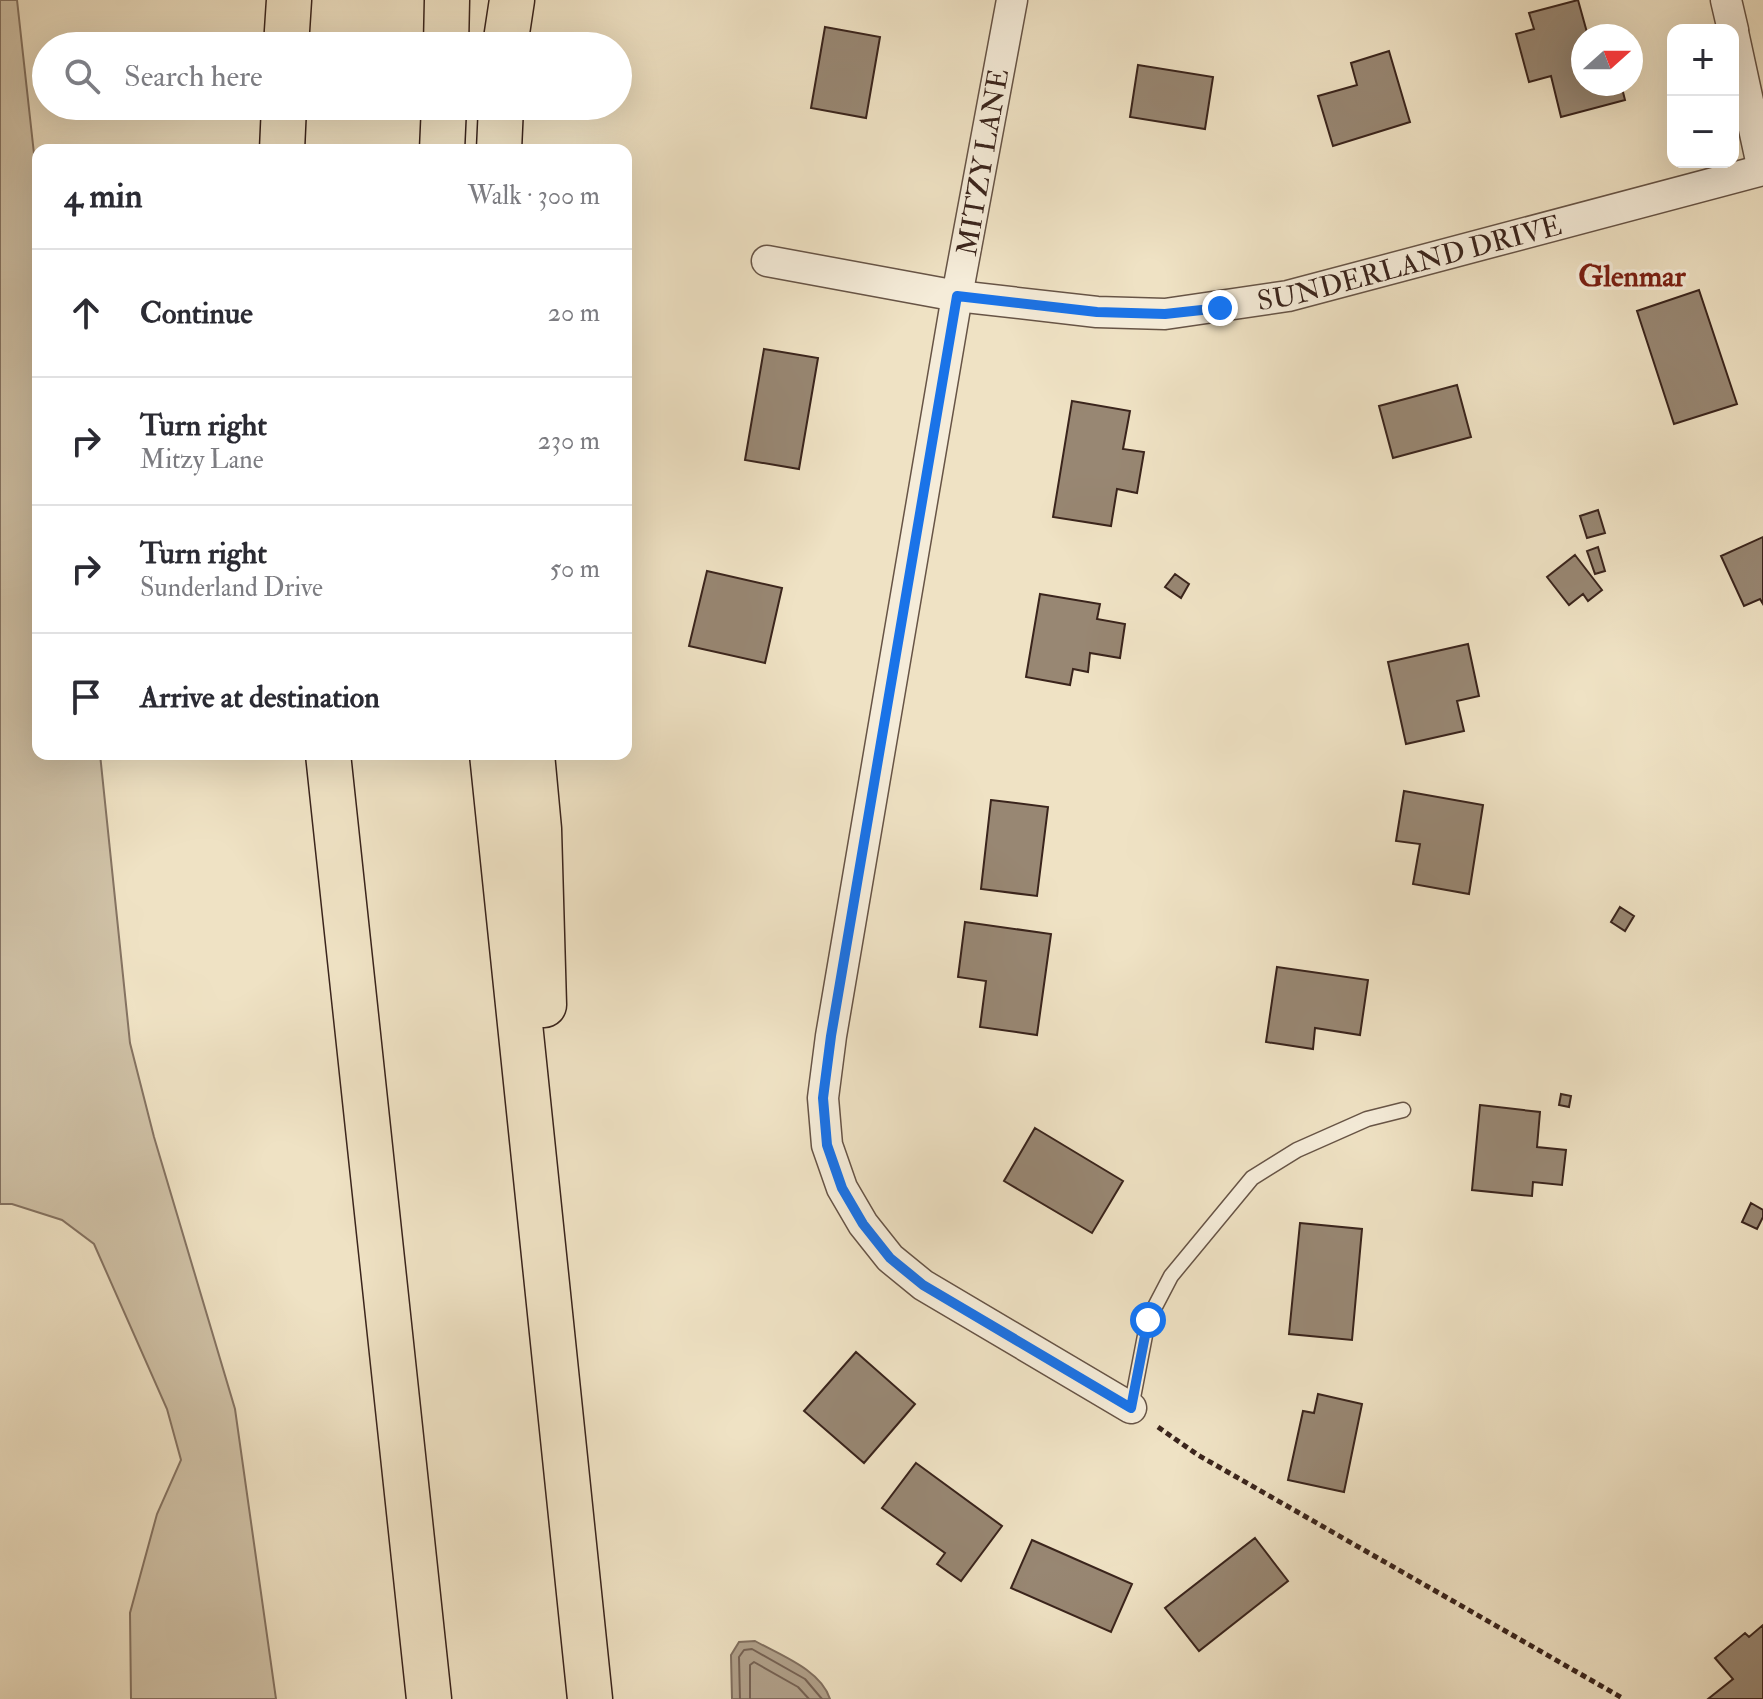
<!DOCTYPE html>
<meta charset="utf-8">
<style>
body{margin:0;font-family:"IM FELL Double Pica",serif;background:#f2f2f3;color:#2b2b33}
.controls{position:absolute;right:24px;top:24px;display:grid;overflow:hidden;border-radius:16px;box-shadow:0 8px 32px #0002}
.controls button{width:72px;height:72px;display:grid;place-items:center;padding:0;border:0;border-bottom:2px solid #e1e1e2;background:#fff;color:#2b2b33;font:40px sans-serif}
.compass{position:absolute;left:1571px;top:24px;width:72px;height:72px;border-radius:50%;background:#fff;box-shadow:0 8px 32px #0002;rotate:69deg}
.stop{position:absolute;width:24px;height:24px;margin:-18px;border:6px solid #1a73e8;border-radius:50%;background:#fff}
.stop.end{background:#1a73e8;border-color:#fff;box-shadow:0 2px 8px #0008}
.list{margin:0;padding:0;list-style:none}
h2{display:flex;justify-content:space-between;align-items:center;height:104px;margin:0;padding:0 32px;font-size:34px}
h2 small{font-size:26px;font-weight:400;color:#7c7c81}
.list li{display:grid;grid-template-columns:52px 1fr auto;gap:24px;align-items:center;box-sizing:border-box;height:128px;padding:0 32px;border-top:2px solid #e1e1e2}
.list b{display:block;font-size:30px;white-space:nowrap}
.list p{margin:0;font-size:26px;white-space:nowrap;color:#7c7c81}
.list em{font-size:26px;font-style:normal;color:#7c7c81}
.icon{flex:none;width:44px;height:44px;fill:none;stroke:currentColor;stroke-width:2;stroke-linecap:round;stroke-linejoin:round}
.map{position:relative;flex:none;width:1763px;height:1699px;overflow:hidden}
.search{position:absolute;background:#fff;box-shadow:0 8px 32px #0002;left:32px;top:32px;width:600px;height:88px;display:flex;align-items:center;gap:20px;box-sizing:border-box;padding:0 28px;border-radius:44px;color:#7c7c81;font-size:30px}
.panel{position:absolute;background:#fff;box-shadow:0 8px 32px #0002;left:32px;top:144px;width:600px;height:616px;border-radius:16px}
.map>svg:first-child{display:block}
.green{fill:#d0c2a7;stroke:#857362;stroke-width:2}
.water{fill:#b1a18b;stroke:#816f5f;stroke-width:2}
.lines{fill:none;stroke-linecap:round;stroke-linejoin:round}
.shore{stroke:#766254;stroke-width:2}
.building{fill:#988773;stroke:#3a241c;stroke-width:2}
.service-casing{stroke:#675446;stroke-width:17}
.minor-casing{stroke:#675446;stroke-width:33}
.motorway-casing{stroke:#3a241c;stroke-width:47}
.path{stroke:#3a241c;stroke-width:5;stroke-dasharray:6 4;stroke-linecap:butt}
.service{stroke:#f5ecd9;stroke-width:14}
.minor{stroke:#f5ecd9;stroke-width:30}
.motorway{stroke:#efe2c4;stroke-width:44}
.route{stroke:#1a73e8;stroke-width:10}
.labels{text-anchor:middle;stroke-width:7;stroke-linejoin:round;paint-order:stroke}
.street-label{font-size:28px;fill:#3a241c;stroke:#f5ecd9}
.neighbourhood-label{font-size:30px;font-weight:bold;fill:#7a1f14;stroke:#f5ecd9}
</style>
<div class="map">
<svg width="1763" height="1699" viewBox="0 0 1763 1699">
<rect width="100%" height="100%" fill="#efe2c4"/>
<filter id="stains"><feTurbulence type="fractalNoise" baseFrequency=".0025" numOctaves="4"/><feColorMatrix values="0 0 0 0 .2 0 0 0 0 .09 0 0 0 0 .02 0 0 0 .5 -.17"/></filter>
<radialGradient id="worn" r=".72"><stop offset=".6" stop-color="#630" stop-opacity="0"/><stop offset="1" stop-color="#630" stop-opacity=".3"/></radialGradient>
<!-- green -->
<path class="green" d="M0,0H17L38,190V754H100L130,1043L154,1137L235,1409L276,1699H131L130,1613L157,1514L181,1460L167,1409L94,1244L62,1220L12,1204H0Z"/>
<!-- water -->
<path class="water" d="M755,1641C780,1655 821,1670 830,1699H732L731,1655L739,1642Z"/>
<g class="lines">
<!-- shore -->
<path class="shore" d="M740,1699L739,1657L744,1650L752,1649L805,1679L822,1699
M750,1699V1665L754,1662L798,1687L809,1699"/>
</g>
<!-- building -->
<path class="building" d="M1578,0L1588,36H1583V84H1621L1625,100L1561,117L1551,76L1529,82L1516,34L1534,29L1529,13Z
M825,27L880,37L866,118L811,108Z
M1389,51L1410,122L1333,146L1318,96L1357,85L1351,63Z
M1138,65L1213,77L1205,129L1130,117Z
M1699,290L1737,404L1674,424L1637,311Z
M764,349L818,358L799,469L745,460Z
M1457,385L1471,437L1393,458L1379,406Z
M1072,401L1130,411L1123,449L1144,452L1137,493L1117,489L1111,526L1053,517Z
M1598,510L1605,533L1587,538L1580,516Z
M1763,537V604L1760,599L1744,606L1721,556Z
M1598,547L1605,571L1595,574L1587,551Z
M1575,555L1602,590L1588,601L1583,594L1569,605L1547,577Z
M707,571L782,588L765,663L689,646Z
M1175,574L1189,584L1181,598L1165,587Z
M1040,594L1100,604L1097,619L1125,624L1120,658L1090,653L1088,672L1073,669L1070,685L1026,677Z
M1468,644L1479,696L1457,701L1464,731L1406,744L1388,662Z
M1404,791L1483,805L1469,894L1413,884L1420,844L1396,841Z
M991,800L1048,807L1037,896L981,889Z
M1620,907L1634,916L1625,931L1611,922Z
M965,922L1051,934L1037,1035L980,1027L986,981L958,977Z
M1277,967L1368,980L1360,1035L1315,1028L1313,1049L1266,1042Z
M1561,1094L1571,1096L1569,1107L1559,1105Z
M1480,1105L1540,1112L1537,1147L1566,1150L1562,1185L1533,1182L1532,1196L1472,1190Z
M1035,1128L1123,1181L1092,1233L1004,1181Z
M1751,1203L1763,1210V1217L1757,1229L1742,1222Z
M1300,1223L1362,1229L1352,1340L1289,1334Z
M856,1352L915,1404L864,1463L804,1411Z
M1318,1394L1362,1404L1344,1492L1288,1480L1303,1411L1314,1413Z
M916,1463L1002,1526L961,1581L937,1564L945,1553L882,1508Z
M1255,1538L1288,1581L1199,1651L1165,1608Z
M1032,1540L1132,1584L1111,1632L1011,1588Z
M1763,1625V1699H1708L1733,1679L1715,1658L1745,1633L1749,1637Z"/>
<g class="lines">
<!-- service casing -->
<g class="service-casing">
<path id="service" d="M1131,1408L1148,1320L1171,1276L1252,1178L1297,1150L1367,1119L1403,1110"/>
</g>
<!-- minor casing -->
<g class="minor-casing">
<g id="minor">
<path d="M1012,0L957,296L831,1036L823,1098L827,1145L842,1188L863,1224L890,1258L923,1285L1131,1408"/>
<path d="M1726,0L1733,30"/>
<path d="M1733,32L1763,170"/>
<path id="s1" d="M767,261L957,296L1097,312L1165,314L1288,296L1763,170"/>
</g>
</g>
<!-- motorway casing -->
<g class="motorway-casing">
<path id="motorway" d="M286,46L289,0
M446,46L447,0
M505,46L512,0
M282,150L284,106
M442,150L444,106
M499,150L501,106
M328,754L429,1699
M492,754L590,1699
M532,754L539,829L544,1005"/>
</g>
<!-- path -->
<path class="path" d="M1158,1427L1198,1455L1624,1699"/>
<!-- service -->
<use href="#service" class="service"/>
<!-- minor -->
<use href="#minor" class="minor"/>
<!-- motorway -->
<use href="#motorway" class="motorway"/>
</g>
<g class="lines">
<!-- route -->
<path class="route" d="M1148,1320L1131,1408L923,1285L890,1258L863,1224L842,1188L827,1145L823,1098L831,1036L957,296L1097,312L1165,314L1220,308"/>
</g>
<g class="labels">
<!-- street labels -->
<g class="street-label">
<text transform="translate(982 162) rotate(-80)" y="10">MITZY LANE</text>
<text dy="10" stroke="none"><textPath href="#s1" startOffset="652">SUNDERLAND DRIVE</textPath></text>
</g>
<!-- neighbourhood labels -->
<g class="neighbourhood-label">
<text x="1632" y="286">Glenmar</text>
</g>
</g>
<rect width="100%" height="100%" filter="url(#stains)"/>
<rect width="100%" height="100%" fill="url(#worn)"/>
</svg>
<div class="controls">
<button>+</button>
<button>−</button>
</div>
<svg class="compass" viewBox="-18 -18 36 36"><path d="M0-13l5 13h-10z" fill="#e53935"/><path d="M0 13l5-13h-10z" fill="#7c7c81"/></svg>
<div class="stop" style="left:1148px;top:1320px"></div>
<div class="stop end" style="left:1220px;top:308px"></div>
<div class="search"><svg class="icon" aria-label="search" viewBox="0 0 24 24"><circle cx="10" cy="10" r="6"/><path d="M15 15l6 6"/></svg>Search here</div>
<section class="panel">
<h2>4 min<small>Walk · 300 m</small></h2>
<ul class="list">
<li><svg class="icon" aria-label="ahead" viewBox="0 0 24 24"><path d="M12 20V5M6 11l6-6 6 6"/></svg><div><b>Continue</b></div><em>20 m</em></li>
<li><svg class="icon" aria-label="right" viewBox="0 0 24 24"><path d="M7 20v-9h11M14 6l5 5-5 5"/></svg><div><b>Turn right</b><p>Mitzy Lane</p></div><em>230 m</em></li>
<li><svg class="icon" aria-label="right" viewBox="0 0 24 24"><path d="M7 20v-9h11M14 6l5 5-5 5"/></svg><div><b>Turn right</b><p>Sunderland Drive</p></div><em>50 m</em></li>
<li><svg class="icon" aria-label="arrive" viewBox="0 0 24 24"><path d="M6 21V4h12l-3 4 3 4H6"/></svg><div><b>Arrive at destination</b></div></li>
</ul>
</section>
</div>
